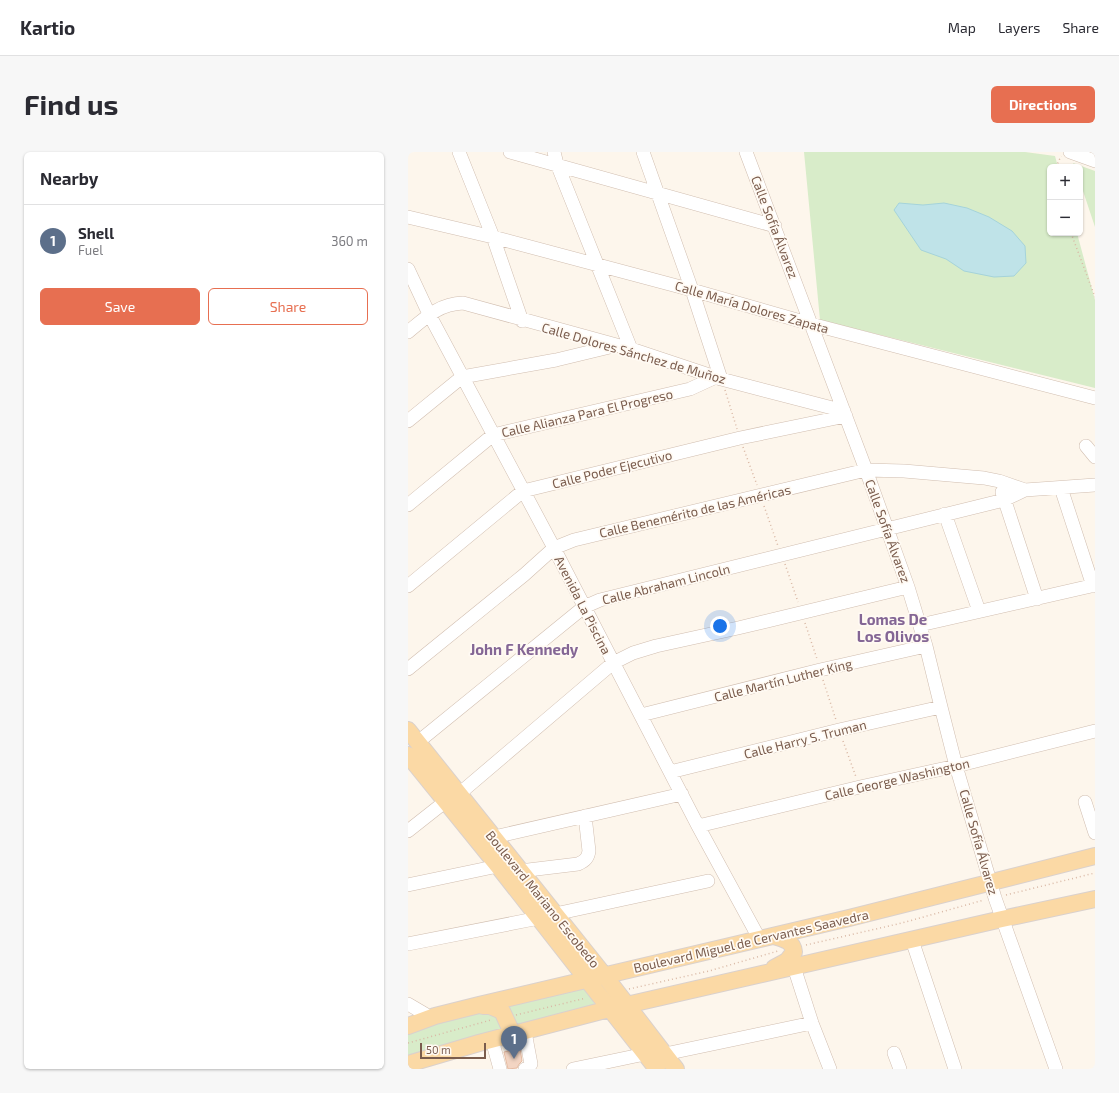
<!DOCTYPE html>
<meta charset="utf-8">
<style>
body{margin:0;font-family:"Exo 2",sans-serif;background:#f7f7f7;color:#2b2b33}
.controls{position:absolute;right:12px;top:12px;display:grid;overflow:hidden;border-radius:6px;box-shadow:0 1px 3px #0004}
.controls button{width:36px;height:36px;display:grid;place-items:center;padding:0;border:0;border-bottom:1px solid #e1e1e2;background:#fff;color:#2b2b33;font:20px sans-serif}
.scale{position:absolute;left:12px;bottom:10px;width:66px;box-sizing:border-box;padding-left:4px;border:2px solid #7a5c4d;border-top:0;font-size:11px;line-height:14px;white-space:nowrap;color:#7a5c4d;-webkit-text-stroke:3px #fffaf3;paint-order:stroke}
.you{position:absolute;left:312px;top:474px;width:14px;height:14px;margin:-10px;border:3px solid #fff;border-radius:50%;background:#1a73e8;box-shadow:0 0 0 6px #1a73e833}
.badge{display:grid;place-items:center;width:26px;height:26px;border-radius:50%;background:#e76f51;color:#fff;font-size:13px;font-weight:700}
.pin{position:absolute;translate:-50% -33px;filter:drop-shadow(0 1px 2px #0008)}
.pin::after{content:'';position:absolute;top:21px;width:14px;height:12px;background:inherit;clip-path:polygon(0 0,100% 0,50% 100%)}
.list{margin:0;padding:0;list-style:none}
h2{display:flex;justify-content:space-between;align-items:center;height:52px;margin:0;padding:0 16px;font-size:17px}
h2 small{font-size:13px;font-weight:400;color:#7c7c81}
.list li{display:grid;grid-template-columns:26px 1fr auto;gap:12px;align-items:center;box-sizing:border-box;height:72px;padding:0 16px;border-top:1px solid #e1e1e2}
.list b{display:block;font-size:15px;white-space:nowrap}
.list p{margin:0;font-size:13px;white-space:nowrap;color:#7c7c81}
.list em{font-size:13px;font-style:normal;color:#7c7c81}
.actions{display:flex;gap:8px;padding:12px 16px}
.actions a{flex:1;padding:9px 0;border:1px solid #e76f51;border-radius:6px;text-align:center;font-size:14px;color:#e76f51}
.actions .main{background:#e76f51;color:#fff}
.map{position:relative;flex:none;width:687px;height:917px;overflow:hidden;border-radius:6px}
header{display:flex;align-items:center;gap:24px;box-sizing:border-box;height:56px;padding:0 20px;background:#fff;border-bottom:1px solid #e1e1e2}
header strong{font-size:19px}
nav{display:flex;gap:22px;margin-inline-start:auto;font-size:14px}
.intro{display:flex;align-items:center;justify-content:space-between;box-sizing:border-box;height:96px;padding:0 24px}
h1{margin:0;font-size:28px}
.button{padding:10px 18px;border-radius:6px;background:#e76f51;color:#fff;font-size:14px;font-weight:700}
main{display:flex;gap:24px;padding:0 24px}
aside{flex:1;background:#fff;border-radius:6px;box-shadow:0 1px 3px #0004}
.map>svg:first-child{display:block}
.green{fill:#d8ecc9}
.water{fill:#bfe3e8;stroke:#a5d3da}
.building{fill:#f3d5c3;stroke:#e6bba3}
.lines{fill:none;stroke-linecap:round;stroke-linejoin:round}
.minor-casing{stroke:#d1beb0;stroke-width:14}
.major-casing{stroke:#dad1cd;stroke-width:18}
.path{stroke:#d9b8a5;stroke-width:1.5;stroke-dasharray:1 3;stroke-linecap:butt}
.minor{stroke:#fff;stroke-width:13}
.major{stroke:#fbd9a5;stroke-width:16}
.labels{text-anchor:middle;stroke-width:3.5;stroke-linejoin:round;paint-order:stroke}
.street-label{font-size:13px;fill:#7a5c4d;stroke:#fffaf3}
.quarter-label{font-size:15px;font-weight:bold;fill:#846695;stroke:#fffaf3}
</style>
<header>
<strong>Kartio</strong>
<nav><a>Map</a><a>Layers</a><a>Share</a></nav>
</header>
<div class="intro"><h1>Find us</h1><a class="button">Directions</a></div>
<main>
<aside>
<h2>Nearby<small></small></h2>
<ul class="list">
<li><span class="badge" style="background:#5c6f8a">1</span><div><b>Shell</b><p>Fuel</p></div><em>360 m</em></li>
</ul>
<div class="actions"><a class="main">Save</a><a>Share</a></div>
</aside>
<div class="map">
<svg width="687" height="917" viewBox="0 0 687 917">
<rect width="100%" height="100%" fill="#fdf6ec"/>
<!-- green -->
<path class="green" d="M396,0H617L647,4L650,15H642V81H669L687,148V236L412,168Z
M665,11L687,19V75L672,30V15H667Z
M176,835L188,854L0,903V877Z"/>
<!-- water -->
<path class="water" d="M491,51L515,53L536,51L559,56L581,65L604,79L617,94L618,111L606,124L586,125L556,119L538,107L513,98L486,58Z"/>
<!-- building -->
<path class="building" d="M112,896L114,909L111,912L109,916L100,917L96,900Z"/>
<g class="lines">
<!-- minor casing -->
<g class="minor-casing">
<path id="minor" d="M51,0L85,85L114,169
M102,0L367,74
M146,0L149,12L223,197
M235,0L284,138L313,227
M338,0L458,318L500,435L518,494L533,555L548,614L587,746L648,917
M662,0L687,9
M0,65L85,85L284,138L403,172L687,246
M0,117L21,162L146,396L290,674L352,788
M0,180C18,165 31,152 55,151L223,197L313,227L436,259
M0,269L54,225L148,208L206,194
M678,294L687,305
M653,336L685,434
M594,340L629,447
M0,353L85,283L282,237L308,225
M537,362L571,459
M0,434L115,339L332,286L438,264
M512,473L687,433
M0,517L116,423L146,396L166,388L458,318L496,319L576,326L591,329L617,338
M233,563L412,518L518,494
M10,590L176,455L192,448L596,348L617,338L687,333
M262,620L431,578L533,555
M51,642L205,511L225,501L248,494L330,476L500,435
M677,650L687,681
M290,674L452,635L548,614L687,579
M0,679L38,649
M86,685L274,642
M112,719L170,712C177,709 180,706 181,699L177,664
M0,733L90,714
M147,762L300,729
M504,788L547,917
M0,792L131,766
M386,815L404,871L422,917
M0,852L17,862L20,867
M84,888L92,917
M486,901L492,917
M257,902L404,871
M117,917L120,916L123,912L117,880
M165,917L237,902"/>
</g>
<!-- major casing -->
<g class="major-casing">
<path id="major" d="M0,578L196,823L268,917
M0,603L90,714L249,917
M366,816L379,809L386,800C385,789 376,787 366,784
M75,854H82L94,859L105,883
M0,874L27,864L71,853L441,766L687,704
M0,912L71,891L201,857L594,767L687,747"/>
</g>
<!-- path -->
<path class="path" d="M648,15L653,4
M663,81L687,145
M317,238L329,277
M335,295L349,333
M356,354L370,394
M377,412L390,450
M397,471L409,507
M415,528L428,568
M435,589L448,625
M598,743L687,721
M398,793L494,771L576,748
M221,837L301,819L370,799
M108,863L178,846
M0,891L83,868"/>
<!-- minor -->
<use href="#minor" class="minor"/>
<!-- major -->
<use href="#major" class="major"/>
</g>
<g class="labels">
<!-- street labels -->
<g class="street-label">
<text transform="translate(367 75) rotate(69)" y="5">Calle Sofía Álvarez</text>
<text transform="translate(344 155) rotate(16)" y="5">Calle María Dolores Zapata</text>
<text transform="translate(226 201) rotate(16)" y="5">Calle Dolores Sánchez de Muñoz</text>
<text transform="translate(179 261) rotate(-13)" y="5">Calle Alianza Para El Progreso</text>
<text transform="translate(204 317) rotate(-14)" y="5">Calle Poder Ejecutivo</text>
<text transform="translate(287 359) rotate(-13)" y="5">Calle Benemérito de las Américas</text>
<text transform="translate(480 379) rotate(70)" y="5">Calle Sofía Álvarez</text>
<text transform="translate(258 432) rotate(-14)" y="5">Calle Abraham Lincoln</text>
<text transform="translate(175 453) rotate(63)" y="5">Avenida La Piscina</text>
<text transform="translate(375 528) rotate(-14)" y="5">Calle Martín Luther King</text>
<text transform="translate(397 587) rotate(-14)" y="5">Calle Harry S. Truman</text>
<text transform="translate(489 627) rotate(-13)" y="5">Calle George Washington</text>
<text transform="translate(571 690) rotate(74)" y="5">Calle Sofía Álvarez</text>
<text transform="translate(135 747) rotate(51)" y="5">Boulevard Mariano Escobedo</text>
<text transform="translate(343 789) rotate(-13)" y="5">Boulevard Miguel de Cervantes Saavedra</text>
</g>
<!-- quarter labels -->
<g class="quarter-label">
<text x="485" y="473">Lomas De<tspan x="485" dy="17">Los Olivos</tspan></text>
<text x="116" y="503">John F Kennedy</text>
</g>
</g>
</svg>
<div class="controls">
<button>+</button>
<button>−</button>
</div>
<div class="scale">50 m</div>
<div class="you"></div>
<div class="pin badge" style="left:106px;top:907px;background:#5c6f8a">1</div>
</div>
</main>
